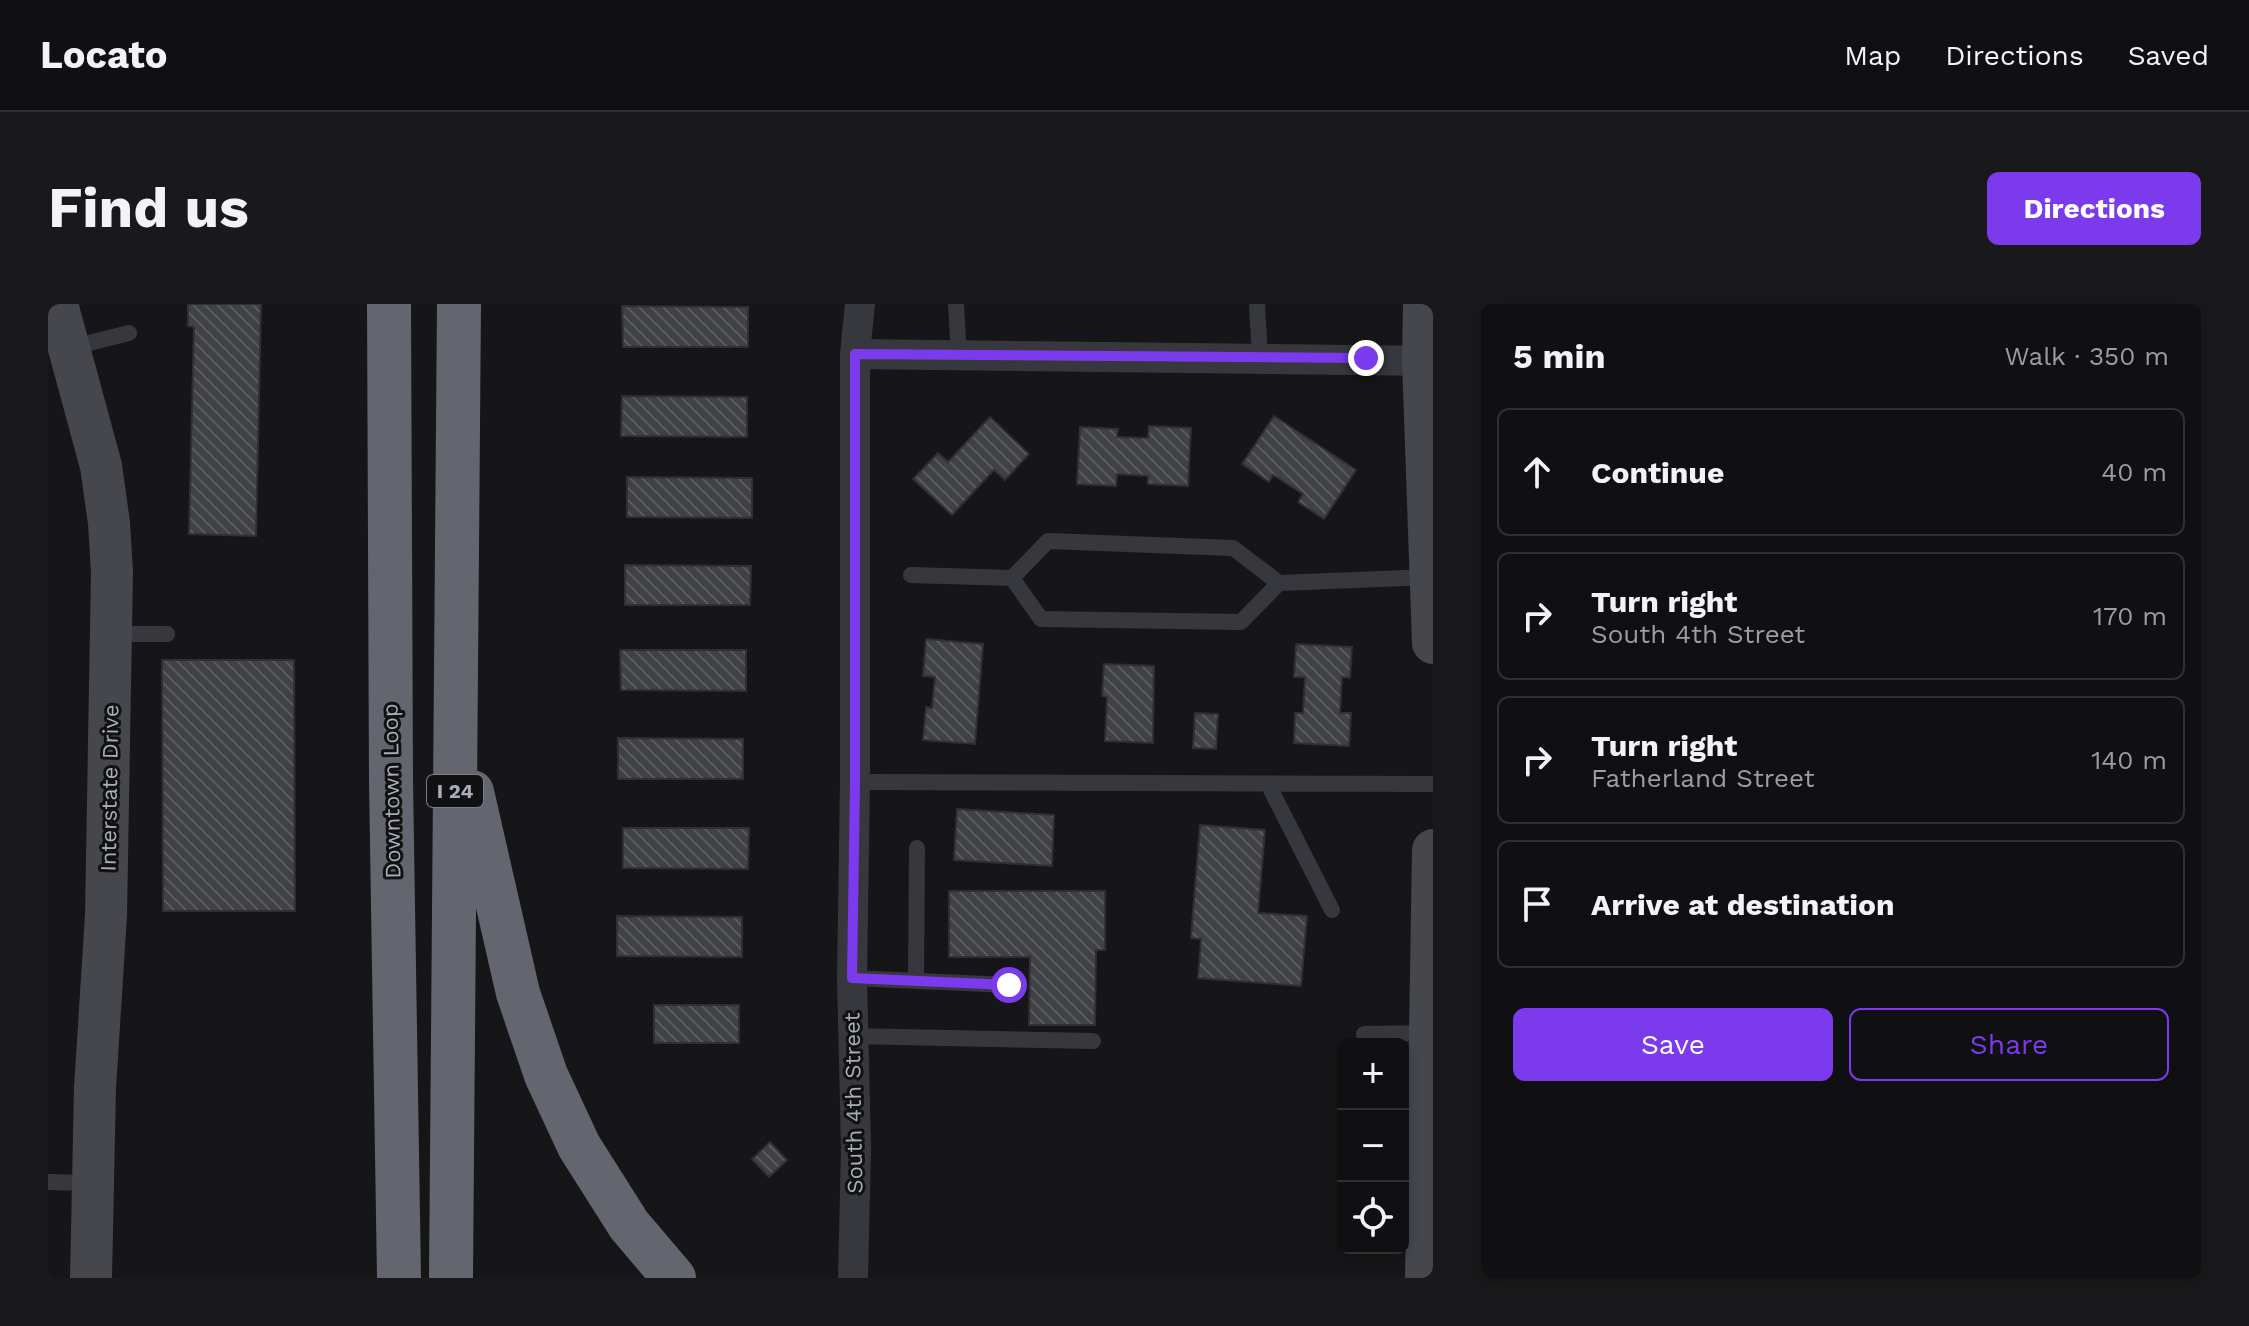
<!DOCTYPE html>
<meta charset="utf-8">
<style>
body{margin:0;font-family:"Work Sans",sans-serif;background:#19191b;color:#f1f3f6}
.controls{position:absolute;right:24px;bottom:24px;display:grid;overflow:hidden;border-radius:12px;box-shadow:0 4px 12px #0003}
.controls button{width:72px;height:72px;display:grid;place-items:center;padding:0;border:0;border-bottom:2px solid #303032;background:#101012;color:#f1f3f6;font:40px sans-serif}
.stop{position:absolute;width:24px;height:24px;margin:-18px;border:6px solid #7c3aed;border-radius:50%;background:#fff}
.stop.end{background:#7c3aed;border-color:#fff;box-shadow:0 2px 8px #0008}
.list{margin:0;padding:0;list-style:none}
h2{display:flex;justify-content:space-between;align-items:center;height:104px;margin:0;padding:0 32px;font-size:34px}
h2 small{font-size:26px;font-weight:400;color:#9c9d9f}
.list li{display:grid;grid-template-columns:52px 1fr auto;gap:24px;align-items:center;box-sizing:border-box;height:128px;margin:0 16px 16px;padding:0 16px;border:2px solid #303032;border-radius:12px}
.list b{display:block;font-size:30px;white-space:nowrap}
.list p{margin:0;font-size:26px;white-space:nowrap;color:#9c9d9f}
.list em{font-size:26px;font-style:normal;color:#9c9d9f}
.actions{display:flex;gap:16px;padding:24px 32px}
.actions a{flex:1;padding:18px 0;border:2px solid #7c3aed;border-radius:12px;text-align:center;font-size:28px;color:#7c3aed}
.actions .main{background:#7c3aed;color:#fff}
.icon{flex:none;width:44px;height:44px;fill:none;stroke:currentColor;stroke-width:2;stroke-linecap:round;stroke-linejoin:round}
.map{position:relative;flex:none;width:1385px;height:974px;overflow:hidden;border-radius:12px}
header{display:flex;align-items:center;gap:48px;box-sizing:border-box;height:112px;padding:0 40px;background:#101012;border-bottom:2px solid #303032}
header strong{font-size:38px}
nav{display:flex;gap:44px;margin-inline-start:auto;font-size:28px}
.intro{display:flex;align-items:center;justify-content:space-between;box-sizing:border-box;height:192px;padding:0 48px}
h1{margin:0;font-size:56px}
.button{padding:20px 36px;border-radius:12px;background:#7c3aed;color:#fff;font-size:28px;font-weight:700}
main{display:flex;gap:48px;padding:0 48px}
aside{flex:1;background:#101012;border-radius:12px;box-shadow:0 4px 12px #0003}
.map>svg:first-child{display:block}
.building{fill:url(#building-back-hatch);stroke:#303034;stroke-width:2}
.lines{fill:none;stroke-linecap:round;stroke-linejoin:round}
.service{stroke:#37383d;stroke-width:16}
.minor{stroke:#37383d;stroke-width:30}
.secondary{stroke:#45474d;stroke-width:42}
.motorway{stroke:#63666e;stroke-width:44}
.route{stroke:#7c3aed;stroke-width:10}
.labels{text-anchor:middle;stroke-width:6;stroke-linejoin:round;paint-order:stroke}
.shield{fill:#111113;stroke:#7b7e86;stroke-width:2}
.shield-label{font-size:20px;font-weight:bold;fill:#a8adb8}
.street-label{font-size:22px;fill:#a8adb8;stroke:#111113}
</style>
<header>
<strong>Locato</strong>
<nav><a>Map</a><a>Directions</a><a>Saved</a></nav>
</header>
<div class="intro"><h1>Find us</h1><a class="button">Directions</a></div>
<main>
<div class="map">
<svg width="1385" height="974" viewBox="0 0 1385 974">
<defs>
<pattern id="building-back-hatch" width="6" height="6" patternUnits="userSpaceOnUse" patternTransform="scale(2)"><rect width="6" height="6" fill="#404145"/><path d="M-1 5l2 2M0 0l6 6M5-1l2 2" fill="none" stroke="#595a5e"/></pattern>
</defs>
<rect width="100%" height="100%" fill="#161618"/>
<!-- building -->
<path class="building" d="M140,0H213L208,232L141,230L146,23L140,22Z
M574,2L700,3V43H575Z
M574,92L699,93V133L573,132Z
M1226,112L1308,166L1276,215L1250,198L1255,190L1225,171L1221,178L1194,160Z
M942,113L981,150L957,176L946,166L904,211L865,175L890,149L900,158Z
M1101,122L1143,124L1140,182L1100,180V172L1069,170L1068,182L1029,180L1032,123L1070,125L1069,133L1100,134Z
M579,173L704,174V214L579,213Z
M577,261L703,262L702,301H577Z
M878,335L935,340L927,440L875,436L878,403L884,404L887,373L875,372Z
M1248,340L1304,343L1302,374L1294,373L1292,409H1303L1301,442L1246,439L1247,409H1255L1257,373H1246Z
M572,346H698V387L573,386Z
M114,356H246L247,607H115Z
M1056,360L1106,362L1105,439L1057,437L1059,393L1054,392Z
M1147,409L1170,410L1168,445L1145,444Z
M570,434L695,435V475H570Z
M909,505L1006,511L1004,562L906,556Z
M1152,521L1217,526L1210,609L1259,612L1253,682L1150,674L1153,635L1143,634Z
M575,524H701L700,565L575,564Z
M901,587H1057V646H1048L1047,721H981L982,653H901Z
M569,612L694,613V653L569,652Z
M606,701H691V739H606Z
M722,838L739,856L721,873L704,855Z"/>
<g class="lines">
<!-- service -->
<path class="service" d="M908,0L911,51
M1209,0L1212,53
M21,44L81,29
M863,271L964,274L1000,237L1185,244L1231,279L1383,273
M964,274L993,315L1193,318L1231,279
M65,330H119
M807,478L1385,480
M1220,480L1284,606
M804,674L961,681
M868,677L869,544
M1316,730L1381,729
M805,732L1045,737
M0,878L43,879"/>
<!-- minor -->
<path class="minor" d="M807,50L1385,57
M805,974L808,843L804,674L807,478V50L812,0"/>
<!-- secondary -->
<path class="secondary" d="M9,0L53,162L61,219L64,268L58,611L47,784L43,974
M1376,0L1375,57L1385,339
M1378,974L1385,546"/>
<!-- motorway -->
<path class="motorway" d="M341,0L343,477L351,974
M424,488L470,689L498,771L531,842L581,921L626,974
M403,974L411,0"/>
</g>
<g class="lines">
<!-- route -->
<path class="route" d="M961,681L804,674L807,478V50L1318,54"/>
</g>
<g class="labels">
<!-- shield labels -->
<rect class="shield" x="379" y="471" width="56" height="32" rx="6"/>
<g class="shield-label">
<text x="407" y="494">I 24</text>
</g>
<!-- street labels -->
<g class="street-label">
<text transform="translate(61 484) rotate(-89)" y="8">Interstate Drive</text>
<text transform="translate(343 487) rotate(-91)" y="8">Downtown Loop</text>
<text transform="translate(805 799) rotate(-91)" y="8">South 4th Street</text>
</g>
</g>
</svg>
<div class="controls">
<button>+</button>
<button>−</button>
<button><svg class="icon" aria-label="locate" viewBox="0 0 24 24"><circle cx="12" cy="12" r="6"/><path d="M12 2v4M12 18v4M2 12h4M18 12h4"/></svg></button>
</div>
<div class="stop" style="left:961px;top:681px"></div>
<div class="stop end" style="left:1318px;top:54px"></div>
</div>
<aside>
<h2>5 min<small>Walk · 350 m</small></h2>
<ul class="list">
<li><svg class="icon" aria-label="ahead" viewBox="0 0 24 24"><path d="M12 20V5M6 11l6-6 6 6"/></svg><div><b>Continue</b></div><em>40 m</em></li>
<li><svg class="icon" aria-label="right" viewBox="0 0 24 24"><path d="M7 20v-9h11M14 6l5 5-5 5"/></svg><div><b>Turn right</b><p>South 4th Street</p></div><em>170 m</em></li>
<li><svg class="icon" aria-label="right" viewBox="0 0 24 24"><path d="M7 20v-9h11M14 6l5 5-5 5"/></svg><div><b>Turn right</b><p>Fatherland Street</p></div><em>140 m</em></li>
<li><svg class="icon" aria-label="arrive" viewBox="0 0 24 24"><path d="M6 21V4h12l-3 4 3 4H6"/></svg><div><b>Arrive at destination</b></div></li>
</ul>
<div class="actions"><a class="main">Save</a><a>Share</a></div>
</aside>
</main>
